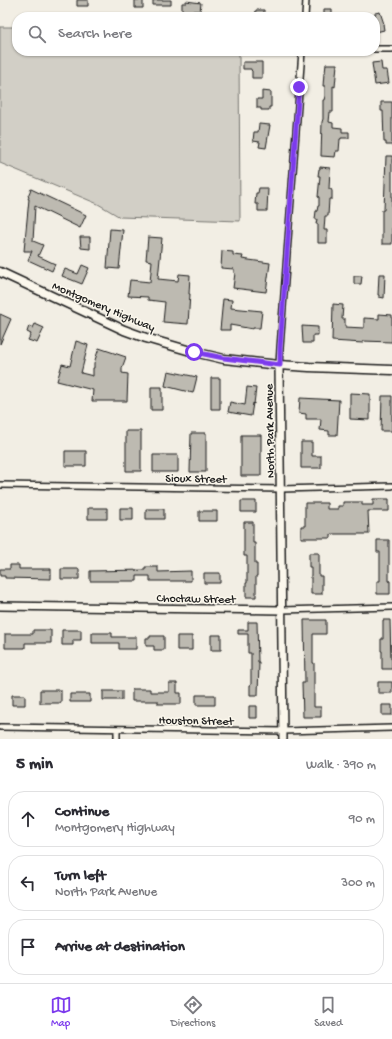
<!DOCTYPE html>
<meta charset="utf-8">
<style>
body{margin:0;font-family:"Gochi Hand",sans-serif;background:#f2f2f3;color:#2b2b33}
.stop{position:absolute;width:12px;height:12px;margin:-9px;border:3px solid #7c3aed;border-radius:50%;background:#fff}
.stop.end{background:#7c3aed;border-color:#fff;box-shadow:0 1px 4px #0008}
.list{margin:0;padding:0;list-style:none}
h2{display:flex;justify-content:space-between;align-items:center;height:52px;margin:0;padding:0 16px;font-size:17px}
h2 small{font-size:13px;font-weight:400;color:#7c7c81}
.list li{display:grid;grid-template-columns:26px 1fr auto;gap:12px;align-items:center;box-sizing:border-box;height:56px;margin:0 8px 8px;padding:0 8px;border:1px solid #e1e1e2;border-radius:16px}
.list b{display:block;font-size:15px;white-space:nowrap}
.list p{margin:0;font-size:13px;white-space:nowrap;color:#7c7c81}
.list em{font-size:13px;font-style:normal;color:#7c7c81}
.icon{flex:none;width:22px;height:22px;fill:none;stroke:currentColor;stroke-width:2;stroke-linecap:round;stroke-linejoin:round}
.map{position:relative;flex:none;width:392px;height:739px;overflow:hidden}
.search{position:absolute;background:#fff;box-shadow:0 1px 3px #0004;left:12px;right:12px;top:12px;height:44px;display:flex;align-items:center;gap:10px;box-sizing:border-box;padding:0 14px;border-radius:16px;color:#7c7c81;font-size:15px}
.sheet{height:244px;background:#fff}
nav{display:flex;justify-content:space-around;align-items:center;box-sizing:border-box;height:56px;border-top:1px solid #e1e1e2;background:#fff;font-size:11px;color:#7c7c81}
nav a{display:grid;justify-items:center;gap:2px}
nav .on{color:#7c3aed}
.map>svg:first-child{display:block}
.green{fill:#d2cfc6;stroke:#777671}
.building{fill:#bdbab1;stroke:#1c1c1c}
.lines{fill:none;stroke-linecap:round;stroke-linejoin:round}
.street-casing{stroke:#1c1c1c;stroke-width:8}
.secondary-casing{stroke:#1c1c1c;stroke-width:10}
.primary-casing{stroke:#1c1c1c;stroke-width:11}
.street{stroke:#fbf7ec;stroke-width:5}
.secondary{stroke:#fbf7ec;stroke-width:7}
.primary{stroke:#fbf7ec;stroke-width:8}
.route{stroke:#7c3aed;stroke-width:5}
.labels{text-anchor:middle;stroke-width:3;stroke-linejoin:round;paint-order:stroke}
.street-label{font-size:12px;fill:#1c1c1c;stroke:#fbf7ec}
</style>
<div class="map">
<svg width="392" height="739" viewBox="0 0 392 739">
<rect width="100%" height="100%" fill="#f2eee4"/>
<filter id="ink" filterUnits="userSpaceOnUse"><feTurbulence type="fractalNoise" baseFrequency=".025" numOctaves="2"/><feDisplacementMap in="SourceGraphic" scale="8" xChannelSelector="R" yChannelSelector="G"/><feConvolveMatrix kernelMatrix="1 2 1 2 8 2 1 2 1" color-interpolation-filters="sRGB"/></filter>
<g filter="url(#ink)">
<!-- green -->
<path class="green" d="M0,27H17V51H239L240,221L120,217L98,204L0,163Z"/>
<!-- building -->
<path class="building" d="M77,0H88V6H77Z
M135,0H143V8H135Z
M153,0H171V5H153Z
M186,1L201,3L200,11H193V14L188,13V11H182V3H186Z
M324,9H332V17H324Z
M256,10H264V17H255Z
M380,12L384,24H383L384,30L376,32L375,13Z
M243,62H262V78H252V71L251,70V69H243Z
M381,62L382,70H387L389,83L375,85L372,63Z
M326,64H337L335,87L333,86V112H330L329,122L333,123V127L342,128V132H349V138H341V139H340L339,151H336L335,157L321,156L322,122L323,119V100H324L325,96V86H323L324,73H325Z
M262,91L271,92V107H269V110H261V108H257V99H262Z
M381,102H392V145H386V142H384L383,111H381Z
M259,124L270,125L266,148L259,147L260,142L253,141L254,132H258Z
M386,156H392V244H382V210H384Z
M320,167L330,168L329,189H331L332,191V199H329L328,216H325L324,230H327V243H318V224H316L317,219H315L316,211H317L318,206H319V197H318L320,176H318L319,169H320Z
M259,188H268L267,211H258V204H255L256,193H258Z
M31,189L86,215L80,228L35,206L33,241L43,245L38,256L55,264L52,271L28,260L32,251H24L29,199H28L29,197L28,196Z
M110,229L123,230L119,269L107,268Z
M80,237H90V249L81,248Z
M148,237L162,238L158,279L178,281L179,274L190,275L189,294H190L188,324L163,322L165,302L148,300V297L128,296L130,280L150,282L152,261L146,260Z
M222,251L233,252V255L243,256L242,259L270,263L266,292L233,288L235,273H234V269L221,268Z
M82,265L89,268L82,284L62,276L65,269L78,274Z
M379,274H385L384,298L379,297V295H378Z
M354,276H362L361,284H354Z
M223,299L232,300L231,308L262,311L260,328H253V329L230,325V330H220Z
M333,304L343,305L342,319H345V327L364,328V318L379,319V314L392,315V342L363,341V343L332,341Z
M0,314L11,319L0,344Z
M35,324L44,328L37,343L28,340L31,334L27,332L29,326L33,328Z
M302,326L318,327V335H313V343H303Z
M76,341L88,345L81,373L93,376V368H94V363L99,348L126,357L122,368V373L128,374L127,401H92L93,390L57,381L62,364L70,366Z
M168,371L197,377L193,393L165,386Z
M211,378H220V409H211Z
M151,387H162V410H151Z
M247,387L256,388L254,404L253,403L251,416L228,412L230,402L245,405Z
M350,393L370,394V420L350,419Z
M382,396H392V431H381Z
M300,398L339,400L337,435H329V431L320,430L321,419H306V414L299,413Z
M126,431H141V471H126Z
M191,433H206V472H190Z
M241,435H261V476H241Z
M301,442H312V456H321V468H301Z
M65,451H86V466H65Z
M153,455H178V472H153Z
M373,499H389V511H368L369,534H331V538H301V526H305V503H327V509H338V506H343V502H362V505H373Z
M241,501H256V512H241Z
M88,508H107V519H88Z
M120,508H133V520H120Z
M146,509H164V519H146Z
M199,511H217V521H199Z
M244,522H253V543H255V564H257V576H256V597H246V583H247V556H244Z
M377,540H389V581H390V594H377V581H380V552H377Z
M309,553H319V576H322V594H311V567H309Z
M10,565H19V569H51V579L5,578V576H0V569H10Z
M145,567H158V572L191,571V581H150V576H137V581H90V571L145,570Z
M61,569H79V579H61Z
M204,573H220V583H204Z
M304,620H326V634H313V663H314V707H321V717H303L302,683H305Z
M383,620H390L391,659H392V669H382V651H381V639H383Z
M248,622H257L258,662H259L258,695H250V685H251V653H248V634H238V630H248Z
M33,630H51V643H25V648H5V634H33Z
M62,630H81V640H73V645H62Z
M92,633H112V637H136V649H119V643H92Z
M211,635H221V650H211Z
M150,636H164V650H154V646H146V638H150Z
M177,636H192V650H177Z
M378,682H392V693H378Z
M169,683H177V693H181V704H158V701H132V689H150V692H169Z
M40,690H61V703H40Z
M103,691H122V700H103Z
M70,694H90V702H70Z
M12,695H25V705H12Z
M196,695H215V705H196Z
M382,705H392V715H382Z
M249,706H257V718H249Z"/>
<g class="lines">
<!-- street casing -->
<g class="street-casing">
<path id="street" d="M305,17L306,0
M375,49H392
M279,365L280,348L302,51
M0,485L281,489L392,486
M282,610L392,607
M0,727L283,731L392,728
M117,739V729"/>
</g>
<!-- secondary casing -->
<g class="secondary-casing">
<path id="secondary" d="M279,365L283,739
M0,606L282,610"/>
</g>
<!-- primary casing -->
<g class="primary-casing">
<path id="primary" d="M0,272L124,330L146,338L194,352L224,359L279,365L309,367L392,370"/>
</g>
<!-- street -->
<use href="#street" class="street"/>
<!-- secondary -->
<use href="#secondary" class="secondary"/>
<!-- primary -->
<use href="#primary" class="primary"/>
</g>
</g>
<g class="lines" filter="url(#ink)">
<!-- route -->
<path class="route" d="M194,352L224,358L280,365V348L299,87"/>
</g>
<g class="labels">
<!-- street labels -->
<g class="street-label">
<text transform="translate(104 306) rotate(23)" y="4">Montgomery Highway</text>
<text transform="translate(269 431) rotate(-91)" y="4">North Park Avenue</text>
<text transform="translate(196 478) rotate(1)" y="4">Sioux Street</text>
<text transform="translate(196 598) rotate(1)" y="4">Choctaw Street</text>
<text transform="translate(196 720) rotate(1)" y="4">Houston Street</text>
</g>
</g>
</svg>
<div class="stop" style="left:194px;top:352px"></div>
<div class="stop end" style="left:299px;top:87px"></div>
<div class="search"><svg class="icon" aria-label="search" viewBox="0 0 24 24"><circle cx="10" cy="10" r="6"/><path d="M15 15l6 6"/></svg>Search here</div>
</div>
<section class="sheet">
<h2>5 min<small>Walk · 390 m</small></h2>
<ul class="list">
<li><svg class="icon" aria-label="ahead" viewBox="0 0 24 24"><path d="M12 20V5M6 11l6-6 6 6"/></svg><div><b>Continue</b><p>Montgomery Highway</p></div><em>90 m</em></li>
<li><svg class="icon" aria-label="left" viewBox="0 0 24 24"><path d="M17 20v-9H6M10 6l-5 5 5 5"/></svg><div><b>Turn left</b><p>North Park Avenue</p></div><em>300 m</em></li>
<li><svg class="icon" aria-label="arrive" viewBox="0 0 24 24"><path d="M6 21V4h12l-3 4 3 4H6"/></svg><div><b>Arrive at destination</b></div></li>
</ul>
</section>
<nav>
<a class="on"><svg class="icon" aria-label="map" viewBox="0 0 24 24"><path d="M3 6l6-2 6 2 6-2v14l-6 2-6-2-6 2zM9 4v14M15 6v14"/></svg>Map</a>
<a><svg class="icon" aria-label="directions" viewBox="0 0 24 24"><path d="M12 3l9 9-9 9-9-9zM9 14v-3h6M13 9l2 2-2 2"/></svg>Directions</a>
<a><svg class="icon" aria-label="saved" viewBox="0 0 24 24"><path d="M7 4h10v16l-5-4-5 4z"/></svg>Saved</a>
</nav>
